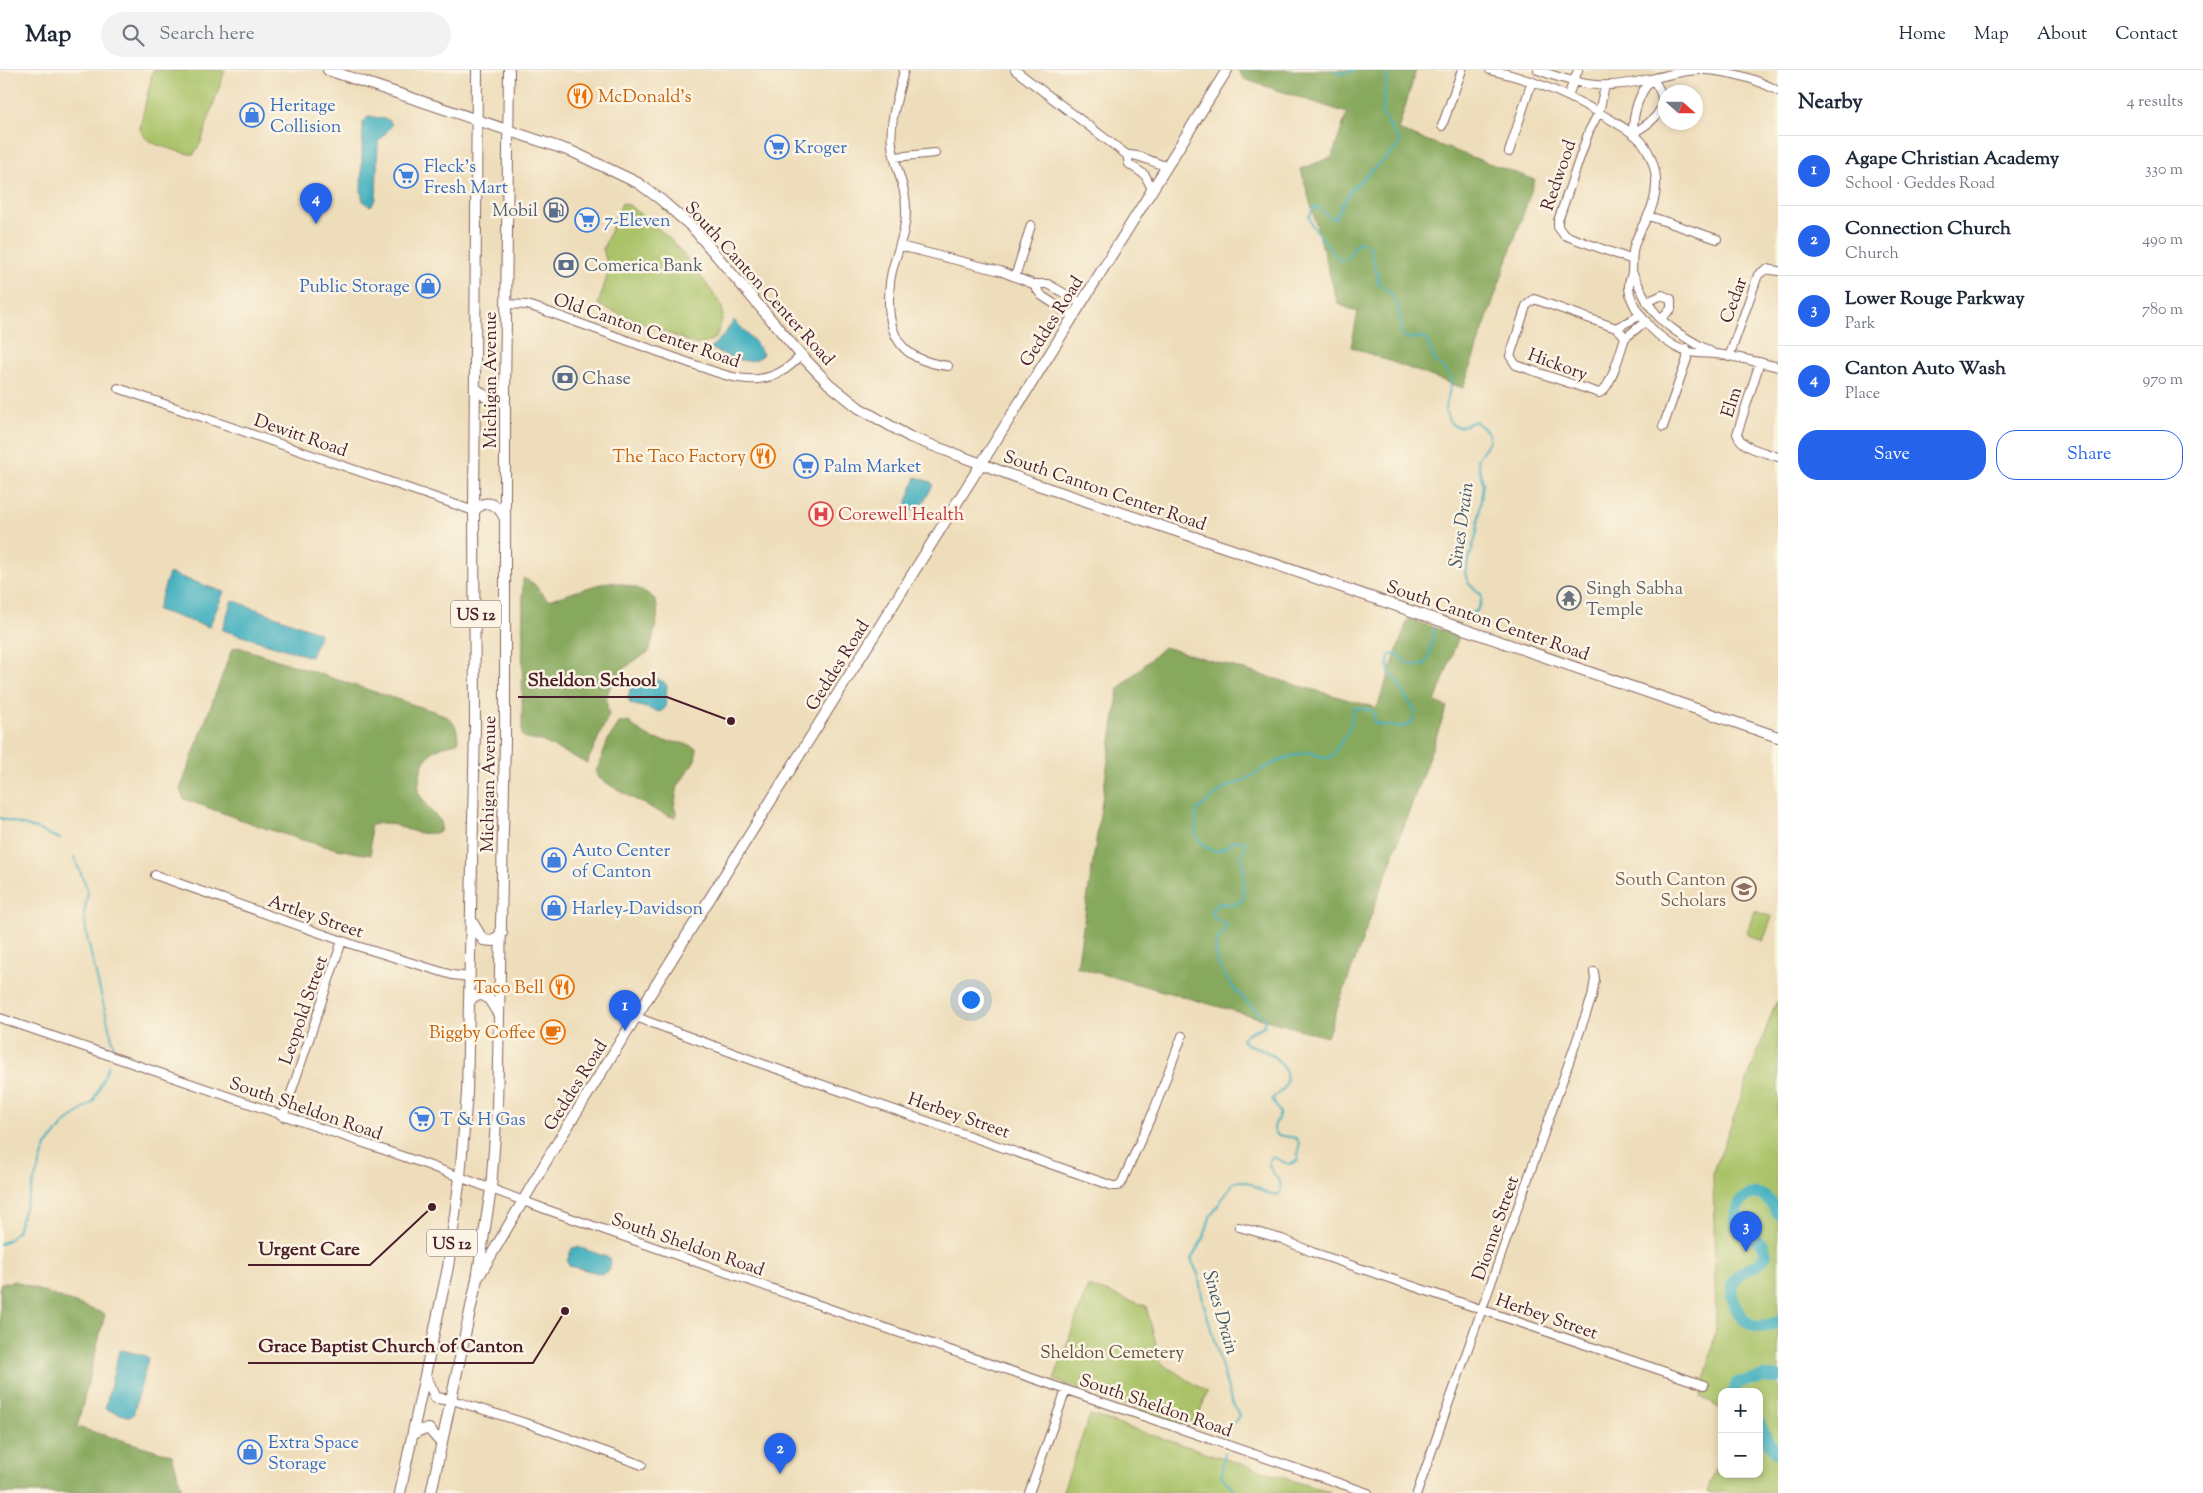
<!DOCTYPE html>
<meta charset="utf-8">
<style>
body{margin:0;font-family:"Sorts Mill Goudy",serif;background:#f2f2f3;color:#1f2937}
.controls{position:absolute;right:15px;bottom:15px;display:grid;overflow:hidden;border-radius:10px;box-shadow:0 2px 8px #0003}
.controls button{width:45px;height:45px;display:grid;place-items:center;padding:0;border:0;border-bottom:1px solid #e0e1e3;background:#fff;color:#1f2937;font:25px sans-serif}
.compass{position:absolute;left:1658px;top:15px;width:45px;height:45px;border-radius:50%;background:#fff;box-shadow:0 2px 8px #0003;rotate:111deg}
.you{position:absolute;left:970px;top:929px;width:18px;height:18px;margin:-12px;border:4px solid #fff;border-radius:50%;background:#1a73e8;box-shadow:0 0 0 8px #1a73e833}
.badge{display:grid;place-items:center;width:32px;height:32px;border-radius:50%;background:#2563eb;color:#fff;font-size:16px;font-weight:700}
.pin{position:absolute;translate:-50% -41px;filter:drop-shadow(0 1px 2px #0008)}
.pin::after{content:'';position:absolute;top:26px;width:18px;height:15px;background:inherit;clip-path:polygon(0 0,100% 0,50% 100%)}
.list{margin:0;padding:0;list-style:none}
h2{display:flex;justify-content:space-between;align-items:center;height:65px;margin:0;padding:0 20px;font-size:21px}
h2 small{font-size:16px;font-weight:400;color:#747a83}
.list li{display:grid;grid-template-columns:32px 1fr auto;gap:15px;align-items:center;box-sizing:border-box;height:70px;padding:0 20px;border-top:1px solid #e0e1e3}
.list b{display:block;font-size:19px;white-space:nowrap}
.list p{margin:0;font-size:16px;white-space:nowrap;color:#747a83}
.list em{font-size:16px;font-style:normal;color:#747a83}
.actions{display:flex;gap:10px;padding:15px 20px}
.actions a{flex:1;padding:11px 0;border:1px solid #2563eb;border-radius:20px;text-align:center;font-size:18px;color:#2563eb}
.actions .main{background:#2563eb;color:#fff}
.icon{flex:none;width:28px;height:28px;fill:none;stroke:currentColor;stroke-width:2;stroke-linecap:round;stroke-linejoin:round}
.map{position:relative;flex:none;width:1778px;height:1423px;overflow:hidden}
header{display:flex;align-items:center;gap:30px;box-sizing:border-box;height:70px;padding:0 25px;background:#fff;border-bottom:1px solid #e0e1e3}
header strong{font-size:24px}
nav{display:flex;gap:28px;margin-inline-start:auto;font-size:18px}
.search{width:350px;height:45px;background:#f2f2f3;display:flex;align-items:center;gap:12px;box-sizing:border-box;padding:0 18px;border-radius:28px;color:#747a83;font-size:19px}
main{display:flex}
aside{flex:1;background:#fff}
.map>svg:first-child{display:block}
.green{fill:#aac369;stroke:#7a714a}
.forest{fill:#87a95d;stroke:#686444}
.water{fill:#42b0bf;stroke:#466875}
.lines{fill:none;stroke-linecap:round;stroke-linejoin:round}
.stream{stroke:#42b0bf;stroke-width:2}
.river{stroke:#42b0bf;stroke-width:12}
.minor-casing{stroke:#83625d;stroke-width:10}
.major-casing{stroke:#83625d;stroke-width:12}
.minor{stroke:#fff;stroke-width:8}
.major{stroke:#fff;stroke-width:10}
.labels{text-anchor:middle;stroke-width:5;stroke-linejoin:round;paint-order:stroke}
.shield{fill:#fcf5e5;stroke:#7f5f63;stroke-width:1}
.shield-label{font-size:16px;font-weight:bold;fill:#4a1f2b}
.food-label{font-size:18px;fill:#c56008;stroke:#fcf5e5;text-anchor:end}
.shop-label{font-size:18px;fill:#366cbe;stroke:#fcf5e5;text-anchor:start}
.street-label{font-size:18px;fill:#4a1f2b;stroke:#fcf5e5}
.service-label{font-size:18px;fill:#4e5e75;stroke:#fcf5e5;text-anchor:start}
.health-label{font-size:18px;fill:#be3a42;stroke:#fcf5e5;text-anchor:start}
.worship-label{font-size:18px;fill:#5b616d;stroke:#fcf5e5;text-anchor:start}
.education-label{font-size:18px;fill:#785e54;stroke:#fcf5e5;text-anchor:end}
.park-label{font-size:18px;fill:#67503e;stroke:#fcf5e5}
.water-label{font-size:19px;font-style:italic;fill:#475966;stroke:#fcf5e5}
.leader{fill:none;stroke:#4a1f2b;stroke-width:2}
.callout-dot{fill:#4a1f2b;stroke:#fcf5e5;stroke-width:2}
.callout-label{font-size:19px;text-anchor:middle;font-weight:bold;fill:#4a1f2b;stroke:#fcf5e5;stroke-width:5;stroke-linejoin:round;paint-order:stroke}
</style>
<header>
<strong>Map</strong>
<div class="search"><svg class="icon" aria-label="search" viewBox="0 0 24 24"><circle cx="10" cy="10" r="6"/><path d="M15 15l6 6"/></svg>Search here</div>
<nav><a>Home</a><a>Map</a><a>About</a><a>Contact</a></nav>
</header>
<main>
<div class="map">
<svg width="1778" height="1423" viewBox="0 0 1778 1423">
<rect width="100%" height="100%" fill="#fcf5e5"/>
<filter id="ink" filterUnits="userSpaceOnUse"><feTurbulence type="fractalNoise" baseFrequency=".02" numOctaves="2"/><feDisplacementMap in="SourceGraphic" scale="10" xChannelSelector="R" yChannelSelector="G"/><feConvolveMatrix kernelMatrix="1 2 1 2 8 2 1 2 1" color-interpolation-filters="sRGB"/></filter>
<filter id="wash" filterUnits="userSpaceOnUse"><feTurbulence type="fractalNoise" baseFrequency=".0096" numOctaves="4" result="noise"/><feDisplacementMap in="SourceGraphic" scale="20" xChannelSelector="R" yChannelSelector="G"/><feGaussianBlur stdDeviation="1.12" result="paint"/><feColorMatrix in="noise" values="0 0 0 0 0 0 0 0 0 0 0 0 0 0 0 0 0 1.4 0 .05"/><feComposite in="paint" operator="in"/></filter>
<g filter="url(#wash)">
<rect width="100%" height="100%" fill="#eeddba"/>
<!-- green -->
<path class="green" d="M153,0H225L201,72L194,84H188C174,79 141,75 140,57Z
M622,133L629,135L668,167L692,194L722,236L723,246L716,268L703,274H694L598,235L609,200L603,179Z
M1755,841L1772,847L1763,871L1746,864Z
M1776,932L1778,933V1423H1707L1722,1375V1404H1759V1322H1722V1340L1701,1327L1716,1260L1713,1104Z
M1088,1216L1146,1236L1161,1293L1207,1322L1194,1359L1054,1310Z
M1090,1345L1331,1423H1062Z"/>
<!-- forest -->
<path class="forest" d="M1238,0H1416L1398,60L1535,110L1463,318L1351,277L1358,242L1338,234L1301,99L1332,87L1347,43L1244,9Z
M523,508L533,513L548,530C567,525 585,518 604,513C615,510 652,520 656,532C661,547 652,568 649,582C628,593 598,616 609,644L587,693L541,671L526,669L522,665Z
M1408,549L1459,566L1435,632L1447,637L1327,967L1077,897L1119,618L1164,577L1377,638Z
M238,577L445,645C456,654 458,658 458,672C452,675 444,675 439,678C420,688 420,703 418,722L428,738L441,751L440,762C431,764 420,764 412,761C395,756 387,749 370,756L371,785C306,776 246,751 184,729L180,720L232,579Z
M628,651C636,659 646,667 658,670C672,673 685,671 697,679L695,690L678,716L674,737L677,743L675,747C666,748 610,716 599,708L596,702L608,670L619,653Z
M14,1211L105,1244L77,1357L172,1385L183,1423H0V1214Z"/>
<!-- water -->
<path class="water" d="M369,46L389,50L392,55L378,72L376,129L372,135L370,136L363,131L361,121L363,52Z
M734,250L756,273L763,284C750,300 724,284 710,278L724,265Z
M916,407L931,412L933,415C926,428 923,438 908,441L905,437Z
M169,503L224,522L209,557L157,540Z
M232,530L320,563L311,587L222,560Z
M651,606L664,612L667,616L665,638L660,642L635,635L631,634L628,628L632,611Z
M578,1177L610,1188L611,1194L609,1201L603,1204L569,1196L567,1191L572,1178Z
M122,1280L146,1286L148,1289L133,1345L130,1347L105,1339L119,1281Z"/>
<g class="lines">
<!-- stream -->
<path class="stream" d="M1334,0L1340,4L1355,0
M1388,0L1382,44L1400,72L1398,77L1352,118L1334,149C1327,148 1323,138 1315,136L1309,146L1312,155L1341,192L1348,188L1357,173L1363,172L1370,176L1379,213C1383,218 1388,219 1391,224C1400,236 1400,252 1403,266L1408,269L1419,267L1426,269L1435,291L1448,303L1452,311L1445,339L1449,351L1454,356L1460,357L1475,351L1489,363V372L1477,389L1483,413L1477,462L1465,503L1468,513L1481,524C1483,531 1479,540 1473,543L1446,539L1441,543
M0,748L39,760L60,769
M74,787L88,821L84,844L87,868L114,977V981
M0,1174L10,1169L17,1161L46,1076L65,1053L93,1032L109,995
M1224,1368V1363L1237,1349L1239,1345L1231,1330L1203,1231L1198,1204L1191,1189L1204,1167L1210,1147L1234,1112C1252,1106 1261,1128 1279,1124C1287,1110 1267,1104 1269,1090L1273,1087C1283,1091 1288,1098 1298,1090L1299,1073L1296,1068L1278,1065C1269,1058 1278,1052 1280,1043L1272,1029C1275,1025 1281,1022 1284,1018C1293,1001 1277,987 1263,980C1256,976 1248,977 1242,970L1246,964L1264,956L1265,949C1248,933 1208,900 1217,872C1219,866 1225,862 1227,855L1213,847L1211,841L1219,833L1235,835L1243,829L1244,800L1241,788L1246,774L1243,771L1235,770L1223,779L1216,781L1205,777L1196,766V741L1226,717L1243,711L1268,696L1288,687L1309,682L1325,688L1331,687L1349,660L1354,638L1371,640L1374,643V652C1378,656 1383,655 1389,656C1403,658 1415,658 1415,640C1405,629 1400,613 1389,602L1388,590L1390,585L1396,584L1410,595H1424L1428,590L1435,558
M1224,1382L1221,1405L1237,1423"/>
<!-- river -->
<path class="river" d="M1778,1143C1774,1137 1769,1128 1761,1125C1745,1118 1731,1141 1736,1155L1763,1175L1766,1184C1760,1199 1744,1196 1736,1208C1724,1224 1740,1255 1759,1257C1765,1257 1772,1254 1778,1252
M1733,1322L1737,1313L1763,1307H1778
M1759,1353L1769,1373L1778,1383"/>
</g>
</g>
<g filter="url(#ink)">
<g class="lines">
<!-- minor casing -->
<g class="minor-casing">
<path id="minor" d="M904,0C899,24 889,50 892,75C895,98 907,119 906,142C906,160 899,176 894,194C890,206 889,218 889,231C889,272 907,291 948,296
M1015,0L1127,85
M1490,0C1534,9 1574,27 1613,51C1622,57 1633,62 1641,71C1649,80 1655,96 1656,109C1657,139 1644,148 1635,173C1631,185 1633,190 1632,202C1632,206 1629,210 1629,214C1628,238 1655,265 1674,276C1687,284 1700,283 1715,284C1736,286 1758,292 1778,297
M1538,0C1581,16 1604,20 1650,9C1670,5 1682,0 1703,0
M1706,0C1730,2 1757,9 1778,21
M1605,16L1599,42L1589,61L1558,151V157L1564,165L1630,189
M1568,26L1578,0
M1442,56L1462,0
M1633,63C1657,50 1674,34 1652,9
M1633,63C1633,43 1638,24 1652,9
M1509,82L1532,11
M895,87L935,83
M1152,119L1145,105L1129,94L1127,85C1141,84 1152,93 1167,96
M1649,146L1717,169
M900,176L1000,201L1033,214
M1632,202C1639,215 1644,229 1653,240C1668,260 1692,271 1713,283
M1015,207L1031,155
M1647,232L1662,225L1671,229V239L1660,249
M506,234L527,235L540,239C588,256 636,274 684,291C708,299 733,311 758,309C776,307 790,298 801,285
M1073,246L1042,226L1033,214H1048L1081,233
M1616,258L1622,263L1625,268C1620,281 1611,320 1599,323L1516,295L1510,286L1526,236L1534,229L1616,258L1641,245
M1625,268L1646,251
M1729,287L1758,205L1766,199L1778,201
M1760,292L1737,364C1742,379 1765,382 1778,387
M118,318L474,441
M1663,357L1687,289L1686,278
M155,805L357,876L452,905L470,907
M636,947L760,993L1113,1116H1118L1122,1112L1154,1040L1182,966
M0,948L425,1094L545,1139L859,1249L1368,1423
M283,1047L342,871
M1239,1157L1282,1169L1312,1182L1704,1315
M452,1330L532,1355L642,1395
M1029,1423L1066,1320
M1417,1423L1592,927L1595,909L1594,902"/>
</g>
<!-- major casing -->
<g class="major-casing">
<path id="major" d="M328,0L573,82L638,113L660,129L693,158L801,285L829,314L859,338L910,367L1032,413L1251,486L1778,667
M475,318L491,331L501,330L505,327
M474,441C486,428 498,433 505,449
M471,850L483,870L493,871L502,863
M469,932L474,926L483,925L489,929L499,945
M479,1206L551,1083L1227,0
M426,1307L436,1328L452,1330
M413,1365L420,1360L429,1359L442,1374
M400,1423L448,1197L460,1107L467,1023L475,657L474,441L477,0
M431,1423L477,1209L491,1119L497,1039L505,669V327L509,0"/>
</g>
<!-- minor -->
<use href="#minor" class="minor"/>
<!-- major -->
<use href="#major" class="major"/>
</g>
</g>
<!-- icons -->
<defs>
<g id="restaurant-ring" transform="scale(1.25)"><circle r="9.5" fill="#fcf5e5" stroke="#e8710a" stroke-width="1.5"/><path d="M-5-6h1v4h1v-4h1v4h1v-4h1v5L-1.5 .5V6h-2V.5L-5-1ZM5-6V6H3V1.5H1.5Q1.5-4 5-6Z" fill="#e8710a"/></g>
<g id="shop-ring" transform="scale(1.25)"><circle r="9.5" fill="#fcf5e5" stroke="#3f7fe0" stroke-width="1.5"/><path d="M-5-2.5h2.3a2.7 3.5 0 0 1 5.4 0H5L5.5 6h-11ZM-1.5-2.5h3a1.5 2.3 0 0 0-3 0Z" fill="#3f7fe0"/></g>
<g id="supermarket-ring" transform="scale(1.25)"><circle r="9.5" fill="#fcf5e5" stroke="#3f7fe0" stroke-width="1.5"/><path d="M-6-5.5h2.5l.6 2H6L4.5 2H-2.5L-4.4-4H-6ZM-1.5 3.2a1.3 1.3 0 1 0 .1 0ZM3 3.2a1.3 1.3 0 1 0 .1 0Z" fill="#3f7fe0"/></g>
<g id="fuel-ring" transform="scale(1.25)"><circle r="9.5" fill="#fcf5e5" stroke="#5c6f8a" stroke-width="1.5"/><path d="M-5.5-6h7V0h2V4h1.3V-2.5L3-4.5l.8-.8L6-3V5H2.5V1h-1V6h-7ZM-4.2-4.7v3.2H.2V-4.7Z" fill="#5c6f8a"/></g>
<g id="bank-ring" transform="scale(1.25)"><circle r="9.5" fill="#fcf5e5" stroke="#5c6f8a" stroke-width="1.5"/><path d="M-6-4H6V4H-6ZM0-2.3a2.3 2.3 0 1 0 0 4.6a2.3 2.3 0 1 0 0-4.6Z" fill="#5c6f8a"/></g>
<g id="hospital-ring" transform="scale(1.25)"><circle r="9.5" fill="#fcf5e5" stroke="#e0444e" stroke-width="1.5"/><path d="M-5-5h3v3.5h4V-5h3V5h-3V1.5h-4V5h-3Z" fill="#e0444e"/></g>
<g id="temple-ring" transform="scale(1.25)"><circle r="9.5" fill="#fcf5e5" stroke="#6b7280" stroke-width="1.5"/><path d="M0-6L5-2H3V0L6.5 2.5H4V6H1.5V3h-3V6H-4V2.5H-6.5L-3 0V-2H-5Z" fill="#6b7280"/></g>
<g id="school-ring" transform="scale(1.25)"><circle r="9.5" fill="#fcf5e5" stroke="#8d6e63" stroke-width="1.5"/><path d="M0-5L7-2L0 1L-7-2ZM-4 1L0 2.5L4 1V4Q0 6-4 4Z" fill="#8d6e63"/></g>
<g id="cafe-ring" transform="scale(1.25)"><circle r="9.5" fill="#fcf5e5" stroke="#e8710a" stroke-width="1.5"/><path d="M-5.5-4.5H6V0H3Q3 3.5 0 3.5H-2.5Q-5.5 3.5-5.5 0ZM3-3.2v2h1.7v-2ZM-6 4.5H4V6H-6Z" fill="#e8710a"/></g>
</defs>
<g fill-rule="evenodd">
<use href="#restaurant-ring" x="580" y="26"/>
<use href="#shop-ring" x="252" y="45"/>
<use href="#supermarket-ring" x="777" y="77"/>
<use href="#supermarket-ring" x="406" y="106"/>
<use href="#fuel-ring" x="556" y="140"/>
<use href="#supermarket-ring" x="587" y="150"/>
<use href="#bank-ring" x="566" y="195"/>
<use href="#shop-ring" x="428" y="216"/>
<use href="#bank-ring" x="565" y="308"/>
<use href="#restaurant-ring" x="763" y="386"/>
<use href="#supermarket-ring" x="806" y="396"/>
<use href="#hospital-ring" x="821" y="444"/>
<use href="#temple-ring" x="1569" y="528"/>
<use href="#shop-ring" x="554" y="790"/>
<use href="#school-ring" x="1744" y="819"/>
<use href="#shop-ring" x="554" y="838"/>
<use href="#restaurant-ring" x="562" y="917"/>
<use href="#cafe-ring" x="553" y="962"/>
<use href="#supermarket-ring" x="422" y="1049"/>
<use href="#shop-ring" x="250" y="1382"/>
</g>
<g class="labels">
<!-- shield labels -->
<g class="shield">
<rect x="451" y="530.5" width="50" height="27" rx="4"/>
<rect x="427" y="1159.5" width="50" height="27" rx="4"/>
</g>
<g class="shield-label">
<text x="476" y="550">US 12</text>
<text x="452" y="1179">US 12</text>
</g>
<!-- food labels -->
<g class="food-label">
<text x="598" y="32" text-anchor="start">McDonald's</text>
<text x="746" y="392">The Taco Factory</text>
<text x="544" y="923">Taco Bell</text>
<text x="536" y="968">Biggby Coffee</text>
</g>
<!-- shop labels -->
<g class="shop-label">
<text x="270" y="41">Heritage<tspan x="270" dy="21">Collision</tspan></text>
<text x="794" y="83">Kroger</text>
<text x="424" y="102">Fleck's<tspan x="424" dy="21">Fresh Mart</tspan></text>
<text x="604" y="156">7-Eleven</text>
<text x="410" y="222" text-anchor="end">Public Storage</text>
<text x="824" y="402">Palm Market</text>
<text x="572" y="786">Auto Center<tspan x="572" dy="21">of Canton</tspan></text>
<text x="572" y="844">Harley-Davidson</text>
<text x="440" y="1055">T &amp; H Gas</text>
<text x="268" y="1378">Extra Space<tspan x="268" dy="21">Storage</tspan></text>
</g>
<!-- street labels -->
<g class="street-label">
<text transform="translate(1558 105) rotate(-71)" y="6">Redwood</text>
<text transform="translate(760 213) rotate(48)" y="6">South Canton Center Road</text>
<text transform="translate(1733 230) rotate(-70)" y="6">Cedar</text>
<text transform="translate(1051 251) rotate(-58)" y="6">Geddes Road</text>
<text transform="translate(647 260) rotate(19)" y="6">Old Canton Center Road</text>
<text transform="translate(1558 294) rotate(20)" y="6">Hickory</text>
<text transform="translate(490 310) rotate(-90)" y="6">Michigan Avenue</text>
<text transform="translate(1731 332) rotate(-72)" y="6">Elm</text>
<text transform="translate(301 365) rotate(19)" y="6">Dewitt Road</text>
<text transform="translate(1105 420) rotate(19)" y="6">South Canton Center Road</text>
<text transform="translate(1488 550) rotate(19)" y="6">South Canton Center Road</text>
<text transform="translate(837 595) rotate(-58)" y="6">Geddes Road</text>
<text transform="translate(488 714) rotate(-89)" y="6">Michigan Avenue</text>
<text transform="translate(316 846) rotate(19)" y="6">Artley Street</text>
<text transform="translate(303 940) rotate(-71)" y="6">Leopold Street</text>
<text transform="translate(575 1015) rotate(-58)" y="6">Geddes Road</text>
<text transform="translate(306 1038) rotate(19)" y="6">South Sheldon Road</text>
<text transform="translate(959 1045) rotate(19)" y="6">Herbey Street</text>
<text transform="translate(1495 1158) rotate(-71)" y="6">Dionne Street</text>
<text transform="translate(688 1174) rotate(19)" y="6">South Sheldon Road</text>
<text transform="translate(1547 1246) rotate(19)" y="6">Herbey Street</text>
<text transform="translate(1156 1335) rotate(19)" y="6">South Sheldon Road</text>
</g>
<!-- service labels -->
<g class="service-label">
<text x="538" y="146" text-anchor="end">Mobil</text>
<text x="584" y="201">Comerica Bank</text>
<text x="582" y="314">Chase</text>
</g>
<!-- health labels -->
<g class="health-label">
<text x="838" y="450">Corewell Health</text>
</g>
<!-- worship labels -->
<g class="worship-label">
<text x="1586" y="524">Singh Sabha<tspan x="1586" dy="21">Temple</tspan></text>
</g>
<!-- education labels -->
<g class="education-label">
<text x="1726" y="815">South Canton<tspan x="1726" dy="21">Scholars</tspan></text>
</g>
<!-- park labels -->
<g class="park-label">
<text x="1112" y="1288">Sheldon Cemetery</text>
</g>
<!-- water labels -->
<g class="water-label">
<text transform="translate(1460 455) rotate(-82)" y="7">Sines Drain</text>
<text transform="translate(1222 1242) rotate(74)" y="7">Sines Drain</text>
</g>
</g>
<!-- callouts -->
<path class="leader" d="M731 651L667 627H518M432 1137L370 1195H248M565 1241L533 1293H248"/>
<g class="callout-dot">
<circle cx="731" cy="651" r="5"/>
<circle cx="432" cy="1137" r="5"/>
<circle cx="565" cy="1241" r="5"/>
</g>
<g class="callout-label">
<text x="592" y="616">Sheldon School</text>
<text x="309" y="1185">Urgent Care</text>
<text x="391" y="1282">Grace Baptist Church of Canton</text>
</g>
</svg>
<div class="controls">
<button>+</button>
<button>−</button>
</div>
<svg class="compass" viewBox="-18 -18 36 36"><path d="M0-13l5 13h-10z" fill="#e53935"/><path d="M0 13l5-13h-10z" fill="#747a83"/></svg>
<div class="you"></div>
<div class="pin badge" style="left:625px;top:961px">1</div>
<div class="pin badge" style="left:780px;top:1404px">2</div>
<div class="pin badge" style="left:1746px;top:1182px">3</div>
<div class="pin badge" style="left:316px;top:154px">4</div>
</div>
<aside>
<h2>Nearby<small>4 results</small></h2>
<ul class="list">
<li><span class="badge">1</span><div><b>Agape Christian Academy</b><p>School · Geddes Road</p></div><em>330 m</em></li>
<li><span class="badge">2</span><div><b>Connection Church</b><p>Church</p></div><em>490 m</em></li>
<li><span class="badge">3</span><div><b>Lower Rouge Parkway</b><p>Park</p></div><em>780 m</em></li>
<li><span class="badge">4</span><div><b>Canton Auto Wash</b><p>Place</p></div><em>970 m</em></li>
</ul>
<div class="actions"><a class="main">Save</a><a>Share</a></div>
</aside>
</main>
